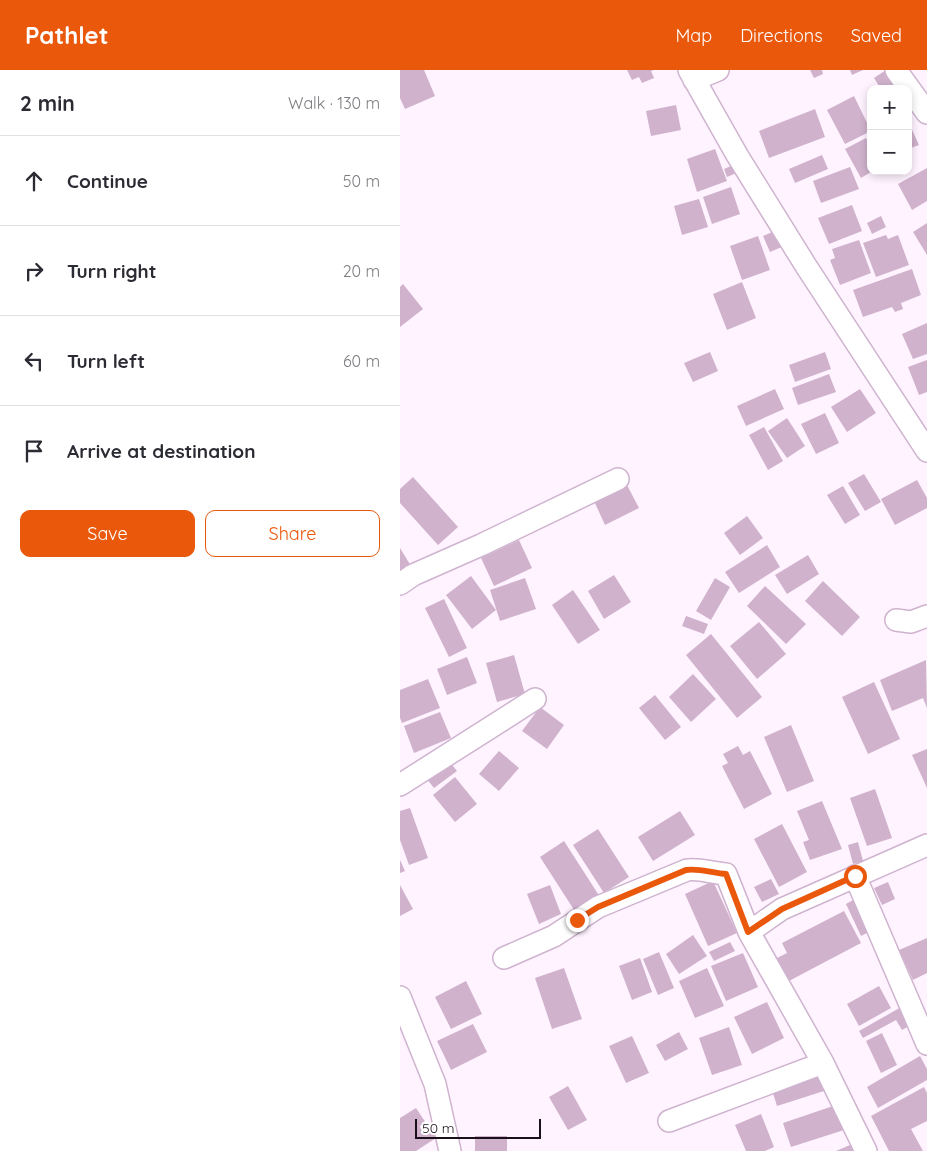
<!DOCTYPE html>
<meta charset="utf-8">
<style>
body{margin:0;font-family:Quicksand,sans-serif;background:#f7f7f7;color:#2b2b33}
.controls{position:absolute;right:15px;top:15px;display:grid;overflow:hidden;border-radius:10px;box-shadow:0 2px 8px #0003}
.controls button{width:45px;height:45px;display:grid;place-items:center;padding:0;border:0;border-bottom:1px solid #e1e1e2;background:#fff;color:#2b2b33;font:25px sans-serif}
.scale{position:absolute;left:15px;bottom:12px;width:126px;box-sizing:border-box;padding-left:5px;border:2px solid #19101a;border-top:0;font-size:14px;line-height:18px;white-space:nowrap;color:#19101a;-webkit-text-stroke:4px #fff;paint-order:stroke}
.stop{position:absolute;width:15px;height:15px;margin:-11px;border:4px solid #ea580c;border-radius:50%;background:#fff}
.stop.end{background:#ea580c;border-color:#fff;box-shadow:0 1px 5px #0008}
.list{margin:0;padding:0;list-style:none}
h2{display:flex;justify-content:space-between;align-items:center;height:65px;margin:0;padding:0 20px;font-size:21px}
h2 small{font-size:16px;font-weight:400;color:#7c7c81}
.list li{display:grid;grid-template-columns:32px 1fr auto;gap:15px;align-items:center;box-sizing:border-box;height:90px;padding:0 20px;border-top:1px solid #e1e1e2}
.list b{display:block;font-size:19px;white-space:nowrap}
.list em{font-size:16px;font-style:normal;color:#7c7c81}
.actions{display:flex;gap:10px;padding:15px 20px}
.actions a{flex:1;padding:11px 0;border:1px solid #ea580c;border-radius:10px;text-align:center;font-size:18px;color:#ea580c}
.actions .main{background:#ea580c;color:#fff}
.icon{flex:none;width:28px;height:28px;fill:none;stroke:currentColor;stroke-width:2;stroke-linecap:round;stroke-linejoin:round}
.map{position:relative;flex:none;width:527px;height:1081px;overflow:hidden}
header{display:flex;align-items:center;gap:30px;box-sizing:border-box;height:70px;padding:0 25px;background:#ea580c;color:#fff}
header strong{font-size:24px}
nav{display:flex;gap:28px;margin-inline-start:auto;font-size:18px}
main{display:flex}
aside{flex:1;background:#fff}
.map>svg:first-child{display:block}
.building{fill:#d0b2cd}
.lines{fill:none;stroke-linecap:round;stroke-linejoin:round}
.minor-casing{stroke:#cfb3cf;stroke-width:24}
.minor{stroke:#fff;stroke-width:21}
.route{stroke:#ea580c;stroke-width:6}
</style>
<header>
<strong>Pathlet</strong>
<nav><a>Map</a><a>Directions</a><a>Saved</a></nav>
</header>
<main>
<aside>
<h2>2 min<small>Walk · 130 m</small></h2>
<ul class="list">
<li><svg class="icon" aria-label="ahead" viewBox="0 0 24 24"><path d="M12 20V5M6 11l6-6 6 6"/></svg><div><b>Continue</b></div><em>50 m</em></li>
<li><svg class="icon" aria-label="right" viewBox="0 0 24 24"><path d="M7 20v-9h11M14 6l5 5-5 5"/></svg><div><b>Turn right</b></div><em>20 m</em></li>
<li><svg class="icon" aria-label="left" viewBox="0 0 24 24"><path d="M17 20v-9H6M10 6l-5 5 5 5"/></svg><div><b>Turn left</b></div><em>60 m</em></li>
<li><svg class="icon" aria-label="arrive" viewBox="0 0 24 24"><path d="M6 21V4h12l-3 4 3 4H6"/></svg><div><b>Arrive at destination</b></div></li>
</ul>
<div class="actions"><a class="main">Save</a><a>Share</a></div>
</aside>
<div class="map">
<svg width="527" height="1081" viewBox="0 0 527 1081">
<rect width="100%" height="100%" fill="#fff3ff"/>
<!-- building -->
<path class="building" d="M0,0H24L35,26L5,39L0,28Z
M227,0H254L251,1L254,8L242,13L239,7L232,10Z
M410,0H422L423,4L414,8Z
M450,0H463L452,5Z
M486,0L496,16L491,19H481L474,8Z
M454,26L471,61L445,74L427,40Z
M276,35L281,60L251,66L246,41Z
M415,39L425,67L369,88L359,61Z
M508,51L519,75L508,79Z
M466,68L471,77V102L461,108L445,79Z
M315,79L327,111L297,122L287,89Z
M422,85L428,99L395,113L389,99Z
M338,93L341,101L327,107L324,99Z
M450,97L459,119L421,133L413,111Z
M527,98V131L512,140L498,114Z
M331,117L340,144L312,154L303,127Z
M299,129L308,157L282,165L274,136Z
M452,135L462,161L429,174L418,148Z
M481,146L486,157L472,164L467,153Z
M527,153V185L513,162Z
M377,160L384,176L370,182L363,166Z
M486,165L488,169L498,165L509,195L476,207L463,173Z
M358,166L370,200L342,210L330,176Z
M459,170L471,203L440,215L430,190L435,188L432,179Z
M512,199L521,225L501,233L503,239L495,242L492,237L463,247L453,220Z
M342,212L356,248L327,260L313,224Z
M3,214L23,239L0,257V217Z
M527,253V284L513,289L502,264Z
M310,282L318,301L293,312L284,293Z
M425,282L431,299L395,312L389,295Z
M527,290V322L519,325L508,297Z
M429,304L436,322L398,335L392,318Z
M375,319L384,339L346,356L337,336Z
M460,319L476,343L447,362L431,337Z
M425,343L439,373L416,384L401,354Z
M387,348L405,376L387,388L368,361Z
M364,357L383,391L368,400L349,365Z
M464,404L481,432L465,441L448,413Z
M13,407L58,457L38,475L0,433V419Z
M517,410L527,428V438L495,455L481,429Z
M227,415L239,438L205,455L194,431Z
M443,416L460,445L445,454L427,425Z
M347,446L363,468L340,485L324,463Z
M119,470L132,498L94,516L81,488Z
M367,475L380,497L339,523L325,502Z
M0,478L11,496L0,503Z
M408,485L419,504L387,524L375,505Z
M214,505L231,532L204,549L188,521Z
M71,506L96,540L72,559L46,525Z
M125,508L136,539L100,551L90,520Z
M315,508L330,517L311,550L296,541Z
M423,511L460,547L442,566L405,531Z
M365,516L406,554L386,574L347,536Z
M173,520L200,560L178,574L152,535Z
M44,529L67,578L49,587L25,538Z
M286,546L308,554L304,564L282,556Z
M359,552L386,584L357,609L330,576Z
M311,564L362,627L337,648L286,585Z
M114,585L125,624L97,632L86,593Z
M67,587L77,613L47,625L37,599Z
M526,590L527,638L523,628L492,641L480,610Z
M293,604L316,629L291,652L269,627Z
M28,609L40,638L2,653L0,648V620Z
M474,612L500,669L468,684L442,627Z
M255,625L281,657L265,670L239,638Z
M140,637L164,655L147,679L122,661Z
M40,642L51,668L14,683L4,656Z
M391,655L414,711L387,722L364,667Z
M338,676L343,685L350,681L372,724L344,739L322,696L328,693L323,684Z
M527,679V718L512,685Z
M99,681L119,698L99,721L79,704Z
M49,691L57,701L34,718L26,708Z
M55,707L77,734L55,752L33,725Z
M475,719L492,768L467,776L450,728Z
M422,731L442,779L410,790L403,772L409,770L397,741Z
M10,738L28,788L9,795L0,770V741Z
M280,741L295,765L253,791L238,767Z
M382,754L407,802L379,817L354,769Z
M198,759L229,807L204,823L173,775Z
M164,771L200,827L176,843L140,787Z
M458,772L463,791L453,794L448,775Z
M0,790L5,801L0,803Z
M371,809L379,824L362,832L354,817Z
M313,811L337,863L308,876L285,824Z
M488,812L495,829L482,835L474,818Z
M0,815L13,839L0,846Z
M150,815L161,844L139,854L127,824Z
M455,829L471,861L461,866L446,834Z
M444,841L461,873L387,912L375,889L387,883L382,873Z
M293,865L307,886L279,904L266,884Z
M527,868V903L513,910L499,880Z
M330,872L335,881L314,891L309,882Z
M259,882L274,918L258,925L243,889Z
M343,883L358,917L326,931L311,896Z
M240,888L252,922L232,930L219,896Z
M164,898L182,949L152,959L135,908Z
M307,898L324,936L295,948L279,911Z
M66,911L82,944L51,959L35,927Z
M479,916L491,938L459,956L447,934Z
M367,932L384,968L352,984L334,947Z
M503,936L513,954L502,960L496,950L463,968L459,961Z
M73,954L87,982L51,1000L37,971Z
M329,957L342,995L312,1005L299,968Z
M279,962L288,979L265,991L256,975Z
M482,963L497,995L481,1003L466,971Z
M232,966L249,1003L226,1013L209,976Z
M520,986L527,999V1010L478,1038L467,1017Z
M418,1003L424,1021L377,1036L371,1017Z
M168,1016L187,1050L168,1060L149,1027Z
M524,1017L527,1023V1051L511,1059L523,1081H489L471,1046Z
M436,1035L444,1060L391,1077L383,1053Z
M16,1038L36,1068L16,1081H0V1048Z
M361,1044L374,1077L365,1081H346L335,1055Z
M75,1066H107V1081H75Z
M450,1075L453,1081H436Z"/>
<g class="lines">
<!-- minor casing -->
<g class="minor-casing">
<path id="minor" d="M289,0L337,85L406,196L527,381
M496,0L527,43
M294,10L318,0
M0,514L13,505L81,475L218,409
M496,550L511,552L527,546
M0,715L135,629
M455,806L527,974
M349,862L382,839L527,775
M104,888L154,866L198,837L287,800C298,798 313,803 326,804L349,862L423,993L466,1081
M0,927L35,1014L50,1081
M269,1051L423,993"/>
</g>
<!-- minor -->
<use href="#minor" class="minor"/>
</g>
<g class="lines">
<!-- route -->
<path class="route" d="M177,850L198,837L286,800C298,798 313,803 326,804L348,862L382,839L455,806"/>
</g>
</svg>
<div class="controls">
<button>+</button>
<button>−</button>
</div>
<div class="scale">50 m</div>
<div class="stop" style="left:455px;top:806px"></div>
<div class="stop end" style="left:177px;top:850px"></div>
</div>
</main>
